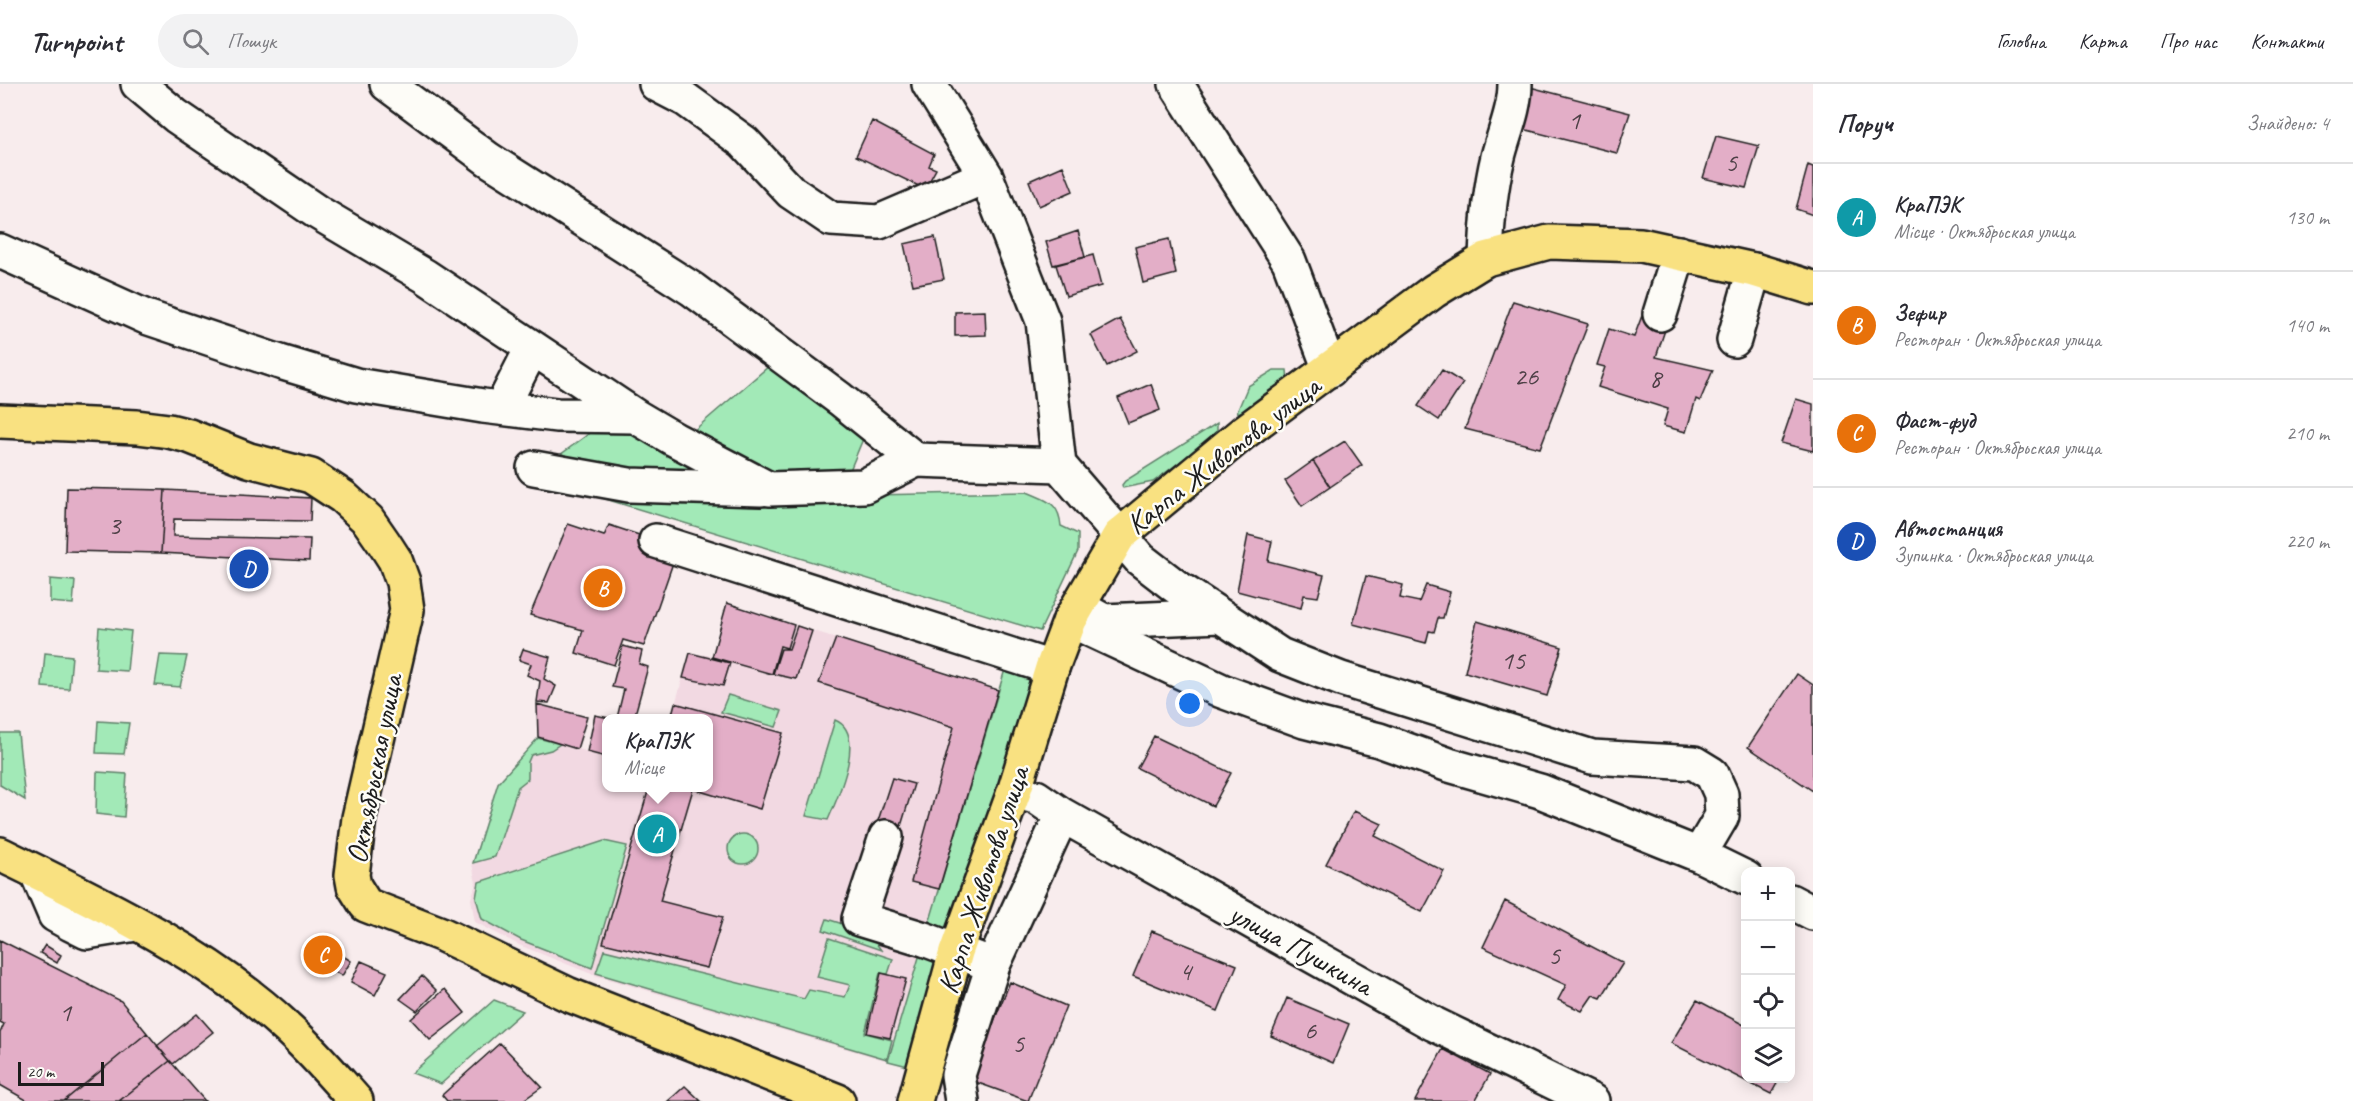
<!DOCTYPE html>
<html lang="uk">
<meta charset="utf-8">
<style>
body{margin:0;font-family:Caveat,sans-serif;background:#f2f2f3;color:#2b2b33}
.controls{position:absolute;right:18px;bottom:18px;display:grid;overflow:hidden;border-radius:12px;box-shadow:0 3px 15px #0003}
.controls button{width:54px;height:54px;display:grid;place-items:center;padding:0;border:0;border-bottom:2px solid #e1e1e2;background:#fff;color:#2b2b33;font:30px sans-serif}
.scale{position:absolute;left:18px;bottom:15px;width:86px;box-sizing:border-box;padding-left:6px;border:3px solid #1c1c1c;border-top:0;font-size:16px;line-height:21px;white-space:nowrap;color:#1c1c1c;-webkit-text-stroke:4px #fdfcf7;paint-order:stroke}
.you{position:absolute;left:1190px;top:620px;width:21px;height:21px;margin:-15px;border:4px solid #fff;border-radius:50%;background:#1a73e8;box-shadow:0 0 0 9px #1a73e833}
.badge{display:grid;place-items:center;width:39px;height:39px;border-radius:50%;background:#111827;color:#fff;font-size:20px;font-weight:700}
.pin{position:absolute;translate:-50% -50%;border:3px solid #fff;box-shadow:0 2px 6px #0006}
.popup{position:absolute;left:602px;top:630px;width:111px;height:78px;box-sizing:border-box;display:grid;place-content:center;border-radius:12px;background:#fff;filter:drop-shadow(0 2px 4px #0005);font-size:20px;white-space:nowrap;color:#7c7c81}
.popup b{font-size:22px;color:#2b2b33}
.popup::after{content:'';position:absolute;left:50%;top:100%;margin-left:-12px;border:12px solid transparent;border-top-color:#fff}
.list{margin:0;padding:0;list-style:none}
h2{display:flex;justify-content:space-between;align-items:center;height:78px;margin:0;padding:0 24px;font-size:26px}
h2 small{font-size:20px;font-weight:400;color:#7c7c81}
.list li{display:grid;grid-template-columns:39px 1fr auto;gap:18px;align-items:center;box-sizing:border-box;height:108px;padding:0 24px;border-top:2px solid #e1e1e2}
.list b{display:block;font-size:22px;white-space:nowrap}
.list p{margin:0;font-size:20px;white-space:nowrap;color:#7c7c81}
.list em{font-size:20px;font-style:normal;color:#7c7c81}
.icon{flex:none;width:33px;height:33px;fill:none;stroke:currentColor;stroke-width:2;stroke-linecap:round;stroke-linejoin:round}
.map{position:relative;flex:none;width:1813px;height:1017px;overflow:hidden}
header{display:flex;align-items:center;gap:36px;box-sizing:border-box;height:84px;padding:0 30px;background:#fff;border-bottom:2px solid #e1e1e2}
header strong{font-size:28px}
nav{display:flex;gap:33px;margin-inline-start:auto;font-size:21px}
.search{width:420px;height:54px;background:#f2f2f3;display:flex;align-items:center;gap:15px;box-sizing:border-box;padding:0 21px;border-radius:33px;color:#7c7c81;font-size:22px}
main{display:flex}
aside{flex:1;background:#fff}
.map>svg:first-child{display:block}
.built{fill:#f2d9e2}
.green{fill:#a2e9b7;stroke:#5f826a;stroke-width:1.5}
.building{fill:#e3aec7;stroke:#1c1c1c;stroke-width:1.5}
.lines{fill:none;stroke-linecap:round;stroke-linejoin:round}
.minor-casing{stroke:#1c1c1c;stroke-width:38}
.major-casing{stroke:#1c1c1c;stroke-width:38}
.highway-casing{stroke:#1c1c1c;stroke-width:38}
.minor{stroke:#fdfcf7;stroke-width:33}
.major{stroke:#f9e181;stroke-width:33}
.highway{stroke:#f9e181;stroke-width:33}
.labels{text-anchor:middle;stroke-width:5;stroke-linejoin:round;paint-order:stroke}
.number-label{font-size:27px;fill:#4e4047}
.street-label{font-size:30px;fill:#1c1c1c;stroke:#fdfcf7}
</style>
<header>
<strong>Turnpoint</strong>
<div class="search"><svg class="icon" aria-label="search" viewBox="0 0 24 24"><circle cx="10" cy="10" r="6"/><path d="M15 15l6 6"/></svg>Пошук</div>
<nav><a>Головна</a><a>Карта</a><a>Про нас</a><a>Контакти</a></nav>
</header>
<main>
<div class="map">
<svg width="1813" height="1017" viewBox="0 0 1813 1017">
<rect width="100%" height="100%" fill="#f8eced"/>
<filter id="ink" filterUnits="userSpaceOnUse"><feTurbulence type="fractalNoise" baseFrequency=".0167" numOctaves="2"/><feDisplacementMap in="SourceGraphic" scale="12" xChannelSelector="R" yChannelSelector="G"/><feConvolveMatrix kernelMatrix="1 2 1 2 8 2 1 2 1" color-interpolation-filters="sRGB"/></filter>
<g filter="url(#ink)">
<!-- built -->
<path class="built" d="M727,519L998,606L888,977L594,891L519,861L475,838L471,815L476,799L472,780L497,699L538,653L606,673V704H708V634H671L690,569L712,572Z"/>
<!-- green -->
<path class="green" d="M769,282L865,350L848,391L781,397L692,348Z
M1274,286H1287L1288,297L1246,329L1237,328L1248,302Z
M634,339L742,398L545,382L598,343Z
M1217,339V350L1153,398L1123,404L1122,401L1125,397Z
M546,397L768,413L1027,408C1047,417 1059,418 1061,442L1078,450V467L1040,547Z
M50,495L75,497L73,520L50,518Z
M99,543L131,547L127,587L96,585Z
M45,569L72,572L69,605L42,603Z
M160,571L187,572L180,603L155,601Z
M1006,582L1037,591L912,983L888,977Z
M728,611L782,627L776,643L721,628Z
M835,636C868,649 837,715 828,736L806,732Z
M98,637L129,639L124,670L96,669Z
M0,649H18L25,716L0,701Z
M538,654L560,660L551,666L531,671L528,678V695L518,703L495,773L473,779L498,699Z
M97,688L127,690L124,733L96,730Z
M728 765a15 15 0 1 1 30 0a15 15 0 1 1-30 0Z
M604,757L627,762L592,884L521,856L482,835L476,814L479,798Z
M827,835L868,848L881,866L823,846Z
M829,854L893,875L888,890L880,889L865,949L892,956L887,975L596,889L604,866L804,915L809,906L845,913L850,901L817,893Z
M494,916L523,927L441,1000L412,989Z"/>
<!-- building -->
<path class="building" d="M1530,3L1630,29L1617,69L1519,44Z
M872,37L934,70L929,82L936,85L925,105L856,72Z
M1716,52L1759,62L1746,104L1703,94Z
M1808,81L1813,83V131L1796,125Z
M1063,82L1073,107L1039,122L1029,97Z
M1078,147L1085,173L1053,181L1046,158Z
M935,153L944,195L913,201L904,160Z
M1169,155L1176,190L1143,199L1135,163Z
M1093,171L1101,202L1066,212L1056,181Z
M1513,217L1588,240L1540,364L1465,345Z
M985,227L986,251L955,252V228Z
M1643,229L1668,237L1656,273L1713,286L1700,317L1696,315L1686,348L1663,342L1668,325L1598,303L1605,283L1597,281L1609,245L1634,253Z
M1120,235L1137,267L1107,282L1091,251Z
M1442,286L1463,299L1439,336L1418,322Z
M1151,300L1160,326L1128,339L1118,314Z
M1796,315L1813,320V367L1781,359Z
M1345,357L1362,381L1330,403L1313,377Z
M1313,377L1330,403L1302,422L1285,397Z
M67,404L165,406L161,469L65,467Z
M165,406L311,414L310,437L174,435L173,452L310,455L309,477L161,469Z
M568,440L604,452L609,441L648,454L675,473L644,562L623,556L614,581L576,569L583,546L530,531Z
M1248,451L1272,457L1268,477L1324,491L1318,513L1304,511L1301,524L1237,507Z
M1366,492L1403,501L1400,514L1419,518L1426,501L1450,508L1443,534H1438L1434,548L1429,547L1426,559L1353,540Z
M727,519L794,541L787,564L780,562L772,590L712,573Z
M1477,537L1562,563L1547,612L1465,588Z
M797,542L812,547L796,595L773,590L781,565H789Z
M836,554L998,606L939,805L911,798L954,643L819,599Z
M623,562L642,567L639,580L648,583L634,634H617L624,605L612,603Z
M523,565L550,573L544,595L556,602L549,619L537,618L540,597L527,591L531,580L519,576Z
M690,569L730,579L723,602L683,594Z
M1797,590L1813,601V707L1748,663Z
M675,619L783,649L760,725L693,705L660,817L723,833L707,884L603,859L649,704H708V634H671Z
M537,620L587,633L577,665L538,653Z
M595,631L609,634H606V673L587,668Z
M1154,652L1231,689L1213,722L1137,684Z
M892,694L914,700L897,755L874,749Z
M1354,727L1382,740L1375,752L1444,787L1422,828L1326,780Z
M1505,817L1623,879L1601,914L1593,911L1582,927L1558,916L1566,901L1483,863Z
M1152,847L1237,881L1218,927L1133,892Z
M0,856L121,917L147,949L64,1017H28L0,1001V949L4,940L0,938Z
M322,860L332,865L324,881L315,876Z
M45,861L61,871L57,879L40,869Z
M332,865L351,877L342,892L324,881Z
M361,877L387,888L375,911L351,898Z
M881,889L906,895L890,954L867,949Z
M422,892L437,907L417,927L400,915Z
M1010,898L1066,922L1028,1017L970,996Z
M445,905L465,929L430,956L411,935Z
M1287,914L1349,940L1333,979L1271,952Z
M1697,916L1746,942V994H1780L1771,1010L1671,959Z
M197,930L213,948L173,980L157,962Z
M147,949L170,977L119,1017H64Z
M500,959L542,1003L525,1015L526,1017H447L442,1011Z
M1443,965L1490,990L1475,1017H1415Z
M170,977L205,1017H119Z
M685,1002L701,1017H668L675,1011Z"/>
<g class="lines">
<!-- minor casing -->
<g class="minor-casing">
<path id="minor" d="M138,0L176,32L317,128L425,192L635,332
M387,0L488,75L692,205L840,315L916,376L1059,381L1140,475L1175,502L1280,571L1341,595L1592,673L1694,679L1712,690L1721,710L1722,732L1699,771L1746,794
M656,0L685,15L744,58L791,108L831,135L879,138L986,92
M929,0L986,92L1043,237L1059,381
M1176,0L1289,177L1330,286
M0,167L146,233L280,278L356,301L483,322L557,331L635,332L674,355L769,405L864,402L916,376
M1486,175C1487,141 1490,106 1498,73C1504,49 1515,25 1515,0
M1660,230L1679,169
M1734,256L1754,186
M502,323L532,264
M534,384L629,401L761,405
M656,457L1052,584
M1084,526L1104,537L1220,532
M1070,536L1222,607L1304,637L1379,656L1449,681L1540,707L1699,771
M1014,708L1036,713L1062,731L1434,940L1592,1017
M886,753L859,835L924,855L993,881L958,991L962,1017
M37,789L55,831L71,840L87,848L136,840
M1790,817L1813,829
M993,881L1062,731"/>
</g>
<!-- major casing -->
<g class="major-casing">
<path id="major" d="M0,337L137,343L169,347L189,352L249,376L311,392L343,413L368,436L384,459L395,476L403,498L407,526L359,734L352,791L354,802L366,821L441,850L567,910L838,1017
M915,1017L956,868L1014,708L1052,584L1070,536L1119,452L1243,349L1434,207L1486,175L1549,158L1641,161L1754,186L1813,204"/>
</g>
<!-- highway casing -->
<g class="highway-casing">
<path id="highway" d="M0,770C96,817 205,868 284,941C310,964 333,991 356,1017"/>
</g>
<!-- minor -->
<use href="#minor" class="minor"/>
<!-- major -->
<use href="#major" class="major"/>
<!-- highway -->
<use href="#highway" class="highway"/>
</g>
</g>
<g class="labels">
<!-- number labels -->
<g class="number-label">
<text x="1574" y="45">1</text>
<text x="1731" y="87">5</text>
<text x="1526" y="301">26</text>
<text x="1655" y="303">8</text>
<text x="114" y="450">3</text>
<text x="1513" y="585">15</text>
<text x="1554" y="880">5</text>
<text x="1185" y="896">4</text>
<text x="65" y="937">1</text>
<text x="1310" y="955">6</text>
<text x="1018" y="968">5</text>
</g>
<!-- street labels -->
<g class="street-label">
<text transform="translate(1223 371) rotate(-38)" y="10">Карпа Животова улица</text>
<text transform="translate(374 685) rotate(-79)" y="10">Октябрьская улица</text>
<text transform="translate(983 796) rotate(-72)" y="10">Карпа Животова улица</text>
<text transform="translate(1301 865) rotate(29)" y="10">улица Пушкина</text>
</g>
</g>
</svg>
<div class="controls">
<button>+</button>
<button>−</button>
<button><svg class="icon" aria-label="locate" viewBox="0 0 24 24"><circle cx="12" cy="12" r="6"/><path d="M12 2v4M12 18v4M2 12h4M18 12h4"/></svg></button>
<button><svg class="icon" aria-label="layers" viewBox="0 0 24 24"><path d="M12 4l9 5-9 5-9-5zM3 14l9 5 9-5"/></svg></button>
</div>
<div class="scale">20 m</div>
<div class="you"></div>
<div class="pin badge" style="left:657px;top:750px;background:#0f9aa8">A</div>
<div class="popup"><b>КраПЭК</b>Місце</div>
<div class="pin badge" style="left:603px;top:504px;background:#e8710a">B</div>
<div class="pin badge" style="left:323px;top:871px;background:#e8710a">C</div>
<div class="pin badge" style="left:249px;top:485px;background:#1a4fb4">D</div>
</div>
<aside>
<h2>Поруч<small>Знайдено: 4</small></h2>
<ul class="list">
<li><span class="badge" style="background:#0f9aa8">A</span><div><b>КраПЭК</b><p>Місце · Октябрьская улица</p></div><em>130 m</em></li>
<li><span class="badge" style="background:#e8710a">B</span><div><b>Зефир</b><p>Ресторан · Октябрьская улица</p></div><em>140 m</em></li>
<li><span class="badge" style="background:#e8710a">C</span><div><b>Фаст-фуд</b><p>Ресторан · Октябрьская улица</p></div><em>210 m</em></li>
<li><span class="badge" style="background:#1a4fb4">D</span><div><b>Автостанция</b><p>Зупинка · Октябрьская улица</p></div><em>220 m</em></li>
</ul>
</aside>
</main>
